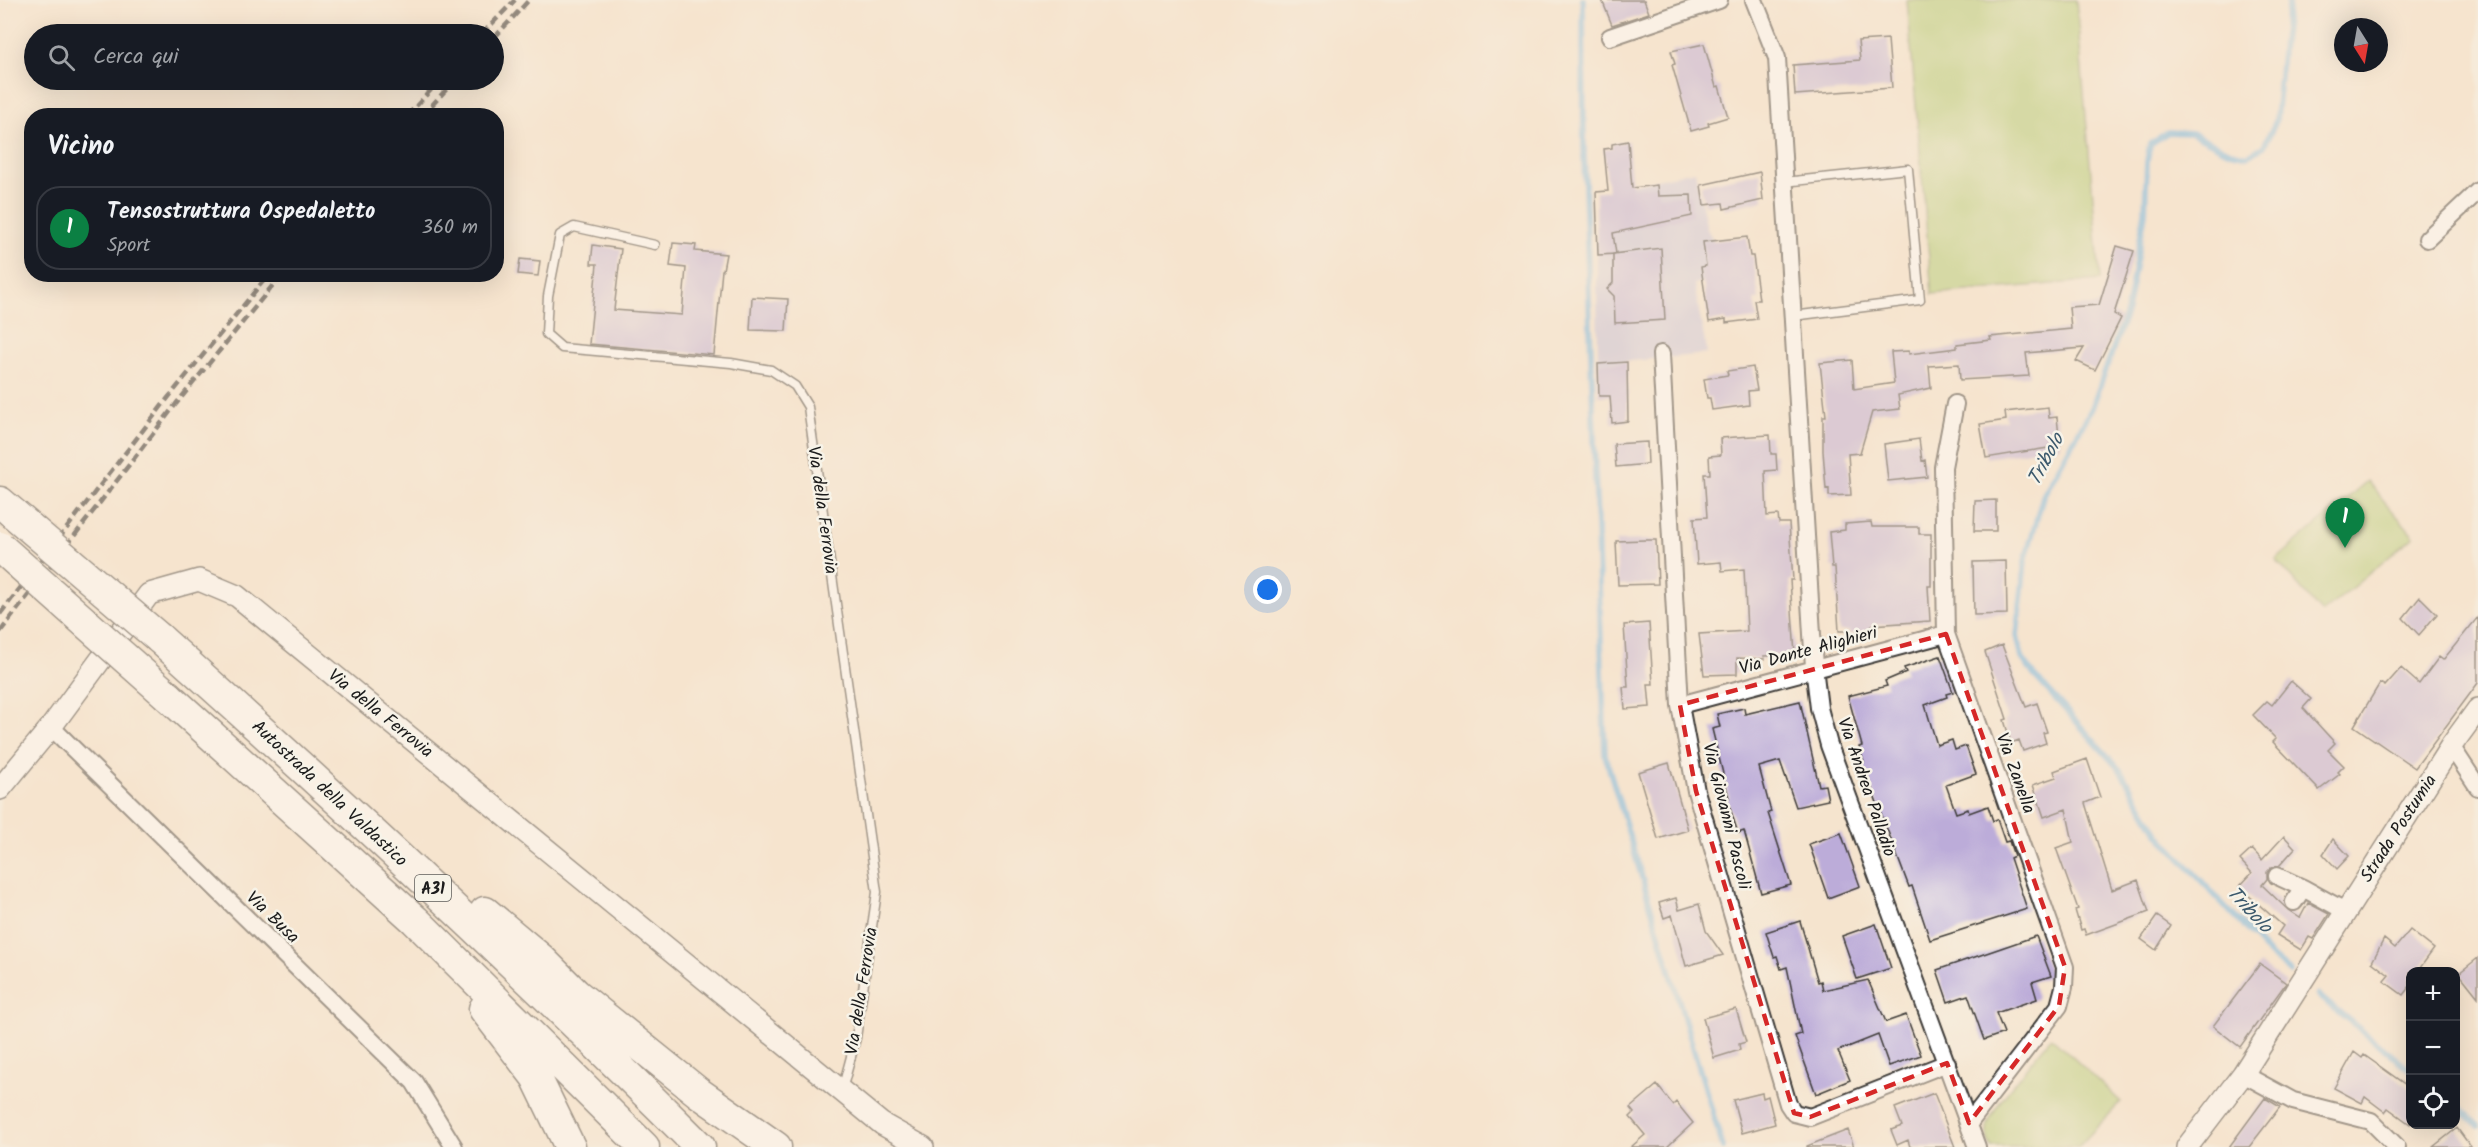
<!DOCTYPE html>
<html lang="it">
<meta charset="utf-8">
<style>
body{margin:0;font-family:Kalam,sans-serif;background:#20242c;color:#f1f3f6}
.controls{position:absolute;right:18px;bottom:18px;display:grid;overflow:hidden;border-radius:12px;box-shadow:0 6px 24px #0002}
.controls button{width:54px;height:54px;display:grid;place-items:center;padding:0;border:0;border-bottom:2px solid #363941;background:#171b24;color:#f1f3f6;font:30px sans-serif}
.compass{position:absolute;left:2334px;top:18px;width:54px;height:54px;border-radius:50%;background:#171b24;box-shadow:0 6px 24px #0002;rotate:169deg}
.you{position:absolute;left:1268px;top:590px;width:21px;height:21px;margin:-15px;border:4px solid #fff;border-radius:50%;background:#1a73e8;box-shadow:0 0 0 9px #1a73e833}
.badge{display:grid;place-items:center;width:39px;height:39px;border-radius:50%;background:#0b8043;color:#fff;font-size:20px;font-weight:700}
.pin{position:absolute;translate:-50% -50px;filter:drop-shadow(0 2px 3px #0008)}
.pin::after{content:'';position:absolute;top:32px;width:21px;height:18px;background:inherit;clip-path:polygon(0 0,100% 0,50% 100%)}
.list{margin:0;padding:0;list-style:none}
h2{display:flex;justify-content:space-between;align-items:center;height:78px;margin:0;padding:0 24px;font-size:26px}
h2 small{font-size:20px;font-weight:400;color:#9ea1a6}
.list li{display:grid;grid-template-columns:39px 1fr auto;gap:18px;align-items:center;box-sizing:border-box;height:84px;margin:0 12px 12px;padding:0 12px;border:2px solid #363941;border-radius:24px}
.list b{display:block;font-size:22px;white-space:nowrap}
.list p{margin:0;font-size:20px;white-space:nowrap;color:#9ea1a6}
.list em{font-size:20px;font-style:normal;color:#9ea1a6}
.icon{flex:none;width:33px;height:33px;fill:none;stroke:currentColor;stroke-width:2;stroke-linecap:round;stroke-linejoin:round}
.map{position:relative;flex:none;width:2478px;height:1147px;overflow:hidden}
.search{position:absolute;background:#171b24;box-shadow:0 6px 24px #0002;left:24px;top:24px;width:480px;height:66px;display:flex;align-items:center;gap:15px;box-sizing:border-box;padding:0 21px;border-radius:33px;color:#9ea1a6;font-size:22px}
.panel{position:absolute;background:#171b24;box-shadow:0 6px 24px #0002;left:24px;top:108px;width:480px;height:174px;border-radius:24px}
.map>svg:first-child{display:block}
.industrial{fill:#c4c0db}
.green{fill:#b0cd73;stroke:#667448;stroke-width:1.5}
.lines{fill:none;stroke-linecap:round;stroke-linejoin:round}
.stream{stroke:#6cb4e3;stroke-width:6}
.building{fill:#bcacd9}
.service-casing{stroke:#3d3a37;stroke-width:11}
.minor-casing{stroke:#3d3a37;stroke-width:20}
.tertiary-casing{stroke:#3d3a37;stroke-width:24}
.motorway-casing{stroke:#3d3a37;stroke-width:33}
.service{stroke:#fff;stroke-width:8}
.minor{stroke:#fff;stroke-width:16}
.tertiary{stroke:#fff;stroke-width:21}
.motorway{stroke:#fff;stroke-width:30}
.rail{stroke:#1c1c1c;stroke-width:4.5;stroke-dasharray:9 4.5;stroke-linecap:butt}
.motorway-bridge-casing{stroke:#3d3a37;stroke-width:33;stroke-linecap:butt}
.motorway-bridge{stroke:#fff;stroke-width:30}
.marked{fill:none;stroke:#d62828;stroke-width:4.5;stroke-dasharray:12 8;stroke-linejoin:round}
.labels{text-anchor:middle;stroke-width:5;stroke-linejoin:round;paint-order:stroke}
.shield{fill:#f7f3e8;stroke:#5e5c59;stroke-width:1.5}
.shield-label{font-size:16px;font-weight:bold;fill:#1c1c1c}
.street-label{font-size:18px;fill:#1c1c1c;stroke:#f7f3e8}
.water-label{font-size:20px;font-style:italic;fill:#3c596c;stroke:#f7f3e8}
</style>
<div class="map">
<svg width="2478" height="1147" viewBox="0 0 2478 1147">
<rect width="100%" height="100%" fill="#f7f3e8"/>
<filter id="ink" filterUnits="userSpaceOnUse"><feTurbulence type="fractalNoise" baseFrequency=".0167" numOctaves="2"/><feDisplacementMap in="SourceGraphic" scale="12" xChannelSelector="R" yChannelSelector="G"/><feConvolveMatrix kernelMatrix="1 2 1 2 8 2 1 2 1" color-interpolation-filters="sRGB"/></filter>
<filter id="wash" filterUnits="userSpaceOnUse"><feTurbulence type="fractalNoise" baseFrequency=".008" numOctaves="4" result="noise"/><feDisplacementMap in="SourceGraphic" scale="24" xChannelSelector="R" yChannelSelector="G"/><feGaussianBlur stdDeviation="1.35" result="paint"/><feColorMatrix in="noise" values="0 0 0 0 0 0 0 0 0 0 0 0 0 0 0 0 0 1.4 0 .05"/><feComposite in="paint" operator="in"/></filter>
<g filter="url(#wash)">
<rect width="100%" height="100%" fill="#f5e4ce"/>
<!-- industrial -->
<path class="industrial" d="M1695,171L1707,229L1715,243L1703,244L1706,266L1701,268L1703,282L1694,284L1707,354L1598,364L1596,192Z"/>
<!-- green -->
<path class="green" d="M1907,0H2076L2100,280L1932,294Z
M2367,481L2414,536L2322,613L2276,560Z
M2051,1037L2121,1102L2078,1147H1991C1988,1139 1985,1133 1988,1124C1996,1101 2035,1058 2051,1037Z"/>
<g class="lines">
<!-- stream -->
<path class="stream" d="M1583,0L1584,156L1605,755L1723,1147
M2289,0L2283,41L2276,121L2264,146L2248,156L2230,152L2192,133L2168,132L2150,144L2147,162L2145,213L2127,310L2092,408L2043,496L2025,561L2017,636L2022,658L2034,675L2120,770L2159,835L2270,955L2290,972
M2318,995L2410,1070
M2456,1105L2478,1126"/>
</g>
<g id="blocks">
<!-- building -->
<path class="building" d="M1602,0H1644L1649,13L1612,25Z
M1888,39L1892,88L1795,95L1793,65L1860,60L1858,41Z
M1704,44L1716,87L1719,86L1728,117L1708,123L1709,126L1691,131L1672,65L1675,64L1671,51Z
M1628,141L1632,188L1657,185L1658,196L1691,195L1692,216L1613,233L1616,254L1598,255L1596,192L1608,191L1604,149L1612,148V144Z
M1760,172L1763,200L1724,209L1723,203L1704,205L1701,185Z
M1747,237L1750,256H1753L1759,300H1754L1757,319L1726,323V319L1709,322L1701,267L1706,266L1703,242Z
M673,243L696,245L695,251L726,254L723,270H722L714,355L589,344L597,264H591L593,245L621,249L614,310L682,315L686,268L670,266Z
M2117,246L2134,251L2114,314L2121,318L2095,370L2076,361L2084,348L2026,353L2029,376L1960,380L1959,364L1929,366L1931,388L1898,395L1900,409L1872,412L1860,453L1848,454L1851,495L1829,496V488L1826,489L1823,451V416H1826L1820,363L1852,360L1854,389L1894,383L1891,352L1909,351V354L1957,348V344L1991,340L1990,337L2071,329L2069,307L2099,305Z
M1661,248L1665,320L1615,323L1614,296L1607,289L1613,283V254Z
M520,259L540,261L538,276L518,274Z
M752,297L788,299L786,331L750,330Z
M1627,362L1628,421L1612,423L1610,396H1599L1598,364Z
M1753,367L1757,390L1748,391L1749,405L1712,410L1710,398H1707L1704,379L1728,375L1727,371Z
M2048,407L2049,418L2057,417L2060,446L1986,458L1980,424L2006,420L2005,412Z
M1770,435L1771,454H1776L1777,470L1765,471L1767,516L1778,515L1779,523H1789L1793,580H1790L1795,655L1764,656L1765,659L1737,658V674L1704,675L1699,634L1747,631L1744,569L1722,571L1721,562L1697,564L1694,518L1707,517L1704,474H1710L1709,456L1721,455L1720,438Z
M1919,439L1922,461L1925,460L1927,477L1888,481L1884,444Z
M1647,442L1648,464L1616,467L1614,444Z
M1996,500V531H1974L1975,501Z
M1871,522L1872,527H1919V534H1931V586H1928L1930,621L1872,625V632L1849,634V631H1839L1835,567H1832L1829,532L1845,530V524Z
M1645,540H1656L1658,584L1618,585L1616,541Z
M2006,561L2007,614L1974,615L1973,562Z
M2420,597L2437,614L2419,635L2403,618Z
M2478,617V683L2415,768L2354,726L2380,683L2385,686L2401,668L2419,684L2439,657L2443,660Z
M1649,623L1653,684H1648L1650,707L1625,709L1623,687H1628L1624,625Z
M2002,645L2026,707L2037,703L2047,732L2043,733L2046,743L2023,751L2019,740L2011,743L2004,720L2007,719L1985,652Z
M1940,656L1953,692L1946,694L1947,697L1925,705L1937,745L1952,740L1955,750L1966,746L1976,774L1946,785L1956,813L1968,809L1969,813L1988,806L1993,821L1997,819L2005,842L2009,841L2014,856L2010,858L2027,909L1930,940L1912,886L1909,887L1862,763L1864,762L1859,747L1862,746L1848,696L1887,686L1885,681L1906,672L1904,668Z
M2291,681L2311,699L2303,708L2335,743L2328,750L2344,766L2338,772L2340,774L2319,790L2273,742L2276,739L2253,715L2267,701L2272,705Z
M1800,701L1819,786L1825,785L1828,800L1796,807L1780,761L1759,767L1771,812L1768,813L1791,885L1761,893L1744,831L1738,833L1727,799L1729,798L1712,729L1720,727L1717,714L1744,708L1745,714Z
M2087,759L2100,797L2085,803L2112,890L2138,880L2149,912L2086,935L2084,929L2081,930L2075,910L2078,909L2056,848L2073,842L2066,809L2044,817L2033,785L2056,777L2054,771Z
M1669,763L1688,830L1658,839L1638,772Z
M1841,833L1860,886L1828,898L1809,844Z
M2284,836L2295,848L2279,866L2271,868L2267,872V879L2262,885L2288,910L2300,918L2308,903L2329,914L2313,939L2309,937L2301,950L2277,935L2283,926L2239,887L2252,873L2240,860L2252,849L2262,860Z
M2333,839L2349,856L2337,869L2323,854Z
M1676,898L1679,910L1699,904L1706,931L1723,955L1686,966L1672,915L1664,918L1659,903Z
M2157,916L2171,926L2156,950L2141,939Z
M1800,921L1818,982L1821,981L1823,990L1868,980L1886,1022L1906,1015L1921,1055L1889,1066L1878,1035L1838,1051L1850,1080L1816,1094L1795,1036L1801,1034L1787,967L1781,969L1777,956L1774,957L1766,932Z
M1876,924L1891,968L1857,979L1842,936Z
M2410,930L2434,949L2417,972H2410V986L2403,995L2384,981L2389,975L2372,962L2384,939L2395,948Z
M2036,936L2051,976L2032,982L2037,999L1996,1013L2004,1033L1984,1040L1968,995L1948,1002L1937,970Z
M2478,958V997L2459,973Z
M2260,964L2286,983L2240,1047L2213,1026Z
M1736,1009L1746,1042L1739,1044L1740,1050L1714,1058L1703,1018Z
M2354,1052L2362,1058L2364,1055L2410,1088V1124L2388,1108L2385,1112L2365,1097L2362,1103L2334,1088Z
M1657,1085L1673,1105L1676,1102L1693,1123L1667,1147H1631L1645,1135L1630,1117L1634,1113L1630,1108Z
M1762,1093L1763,1098L1768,1096L1775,1124L1742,1133L1733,1100Z
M1934,1093L1955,1147H1910L1908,1140L1897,1145L1891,1130L1902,1126L1895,1108Z
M2265,1098L2280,1107L2249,1147H2229Z
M2457,1128L2471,1147H2433Z
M1848,1130L1854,1147H1807V1146Z"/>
</g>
</g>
<g filter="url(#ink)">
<use href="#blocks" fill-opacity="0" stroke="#3d3a37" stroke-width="1.5"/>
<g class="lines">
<!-- service casing -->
<g class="service-casing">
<path id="service" d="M1784,182L1908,169L1920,300L1793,316
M655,245L574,227L560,235L548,296L546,334L562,348L731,363L771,370L795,386L808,407L877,892L856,1038L842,1090"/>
</g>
<!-- minor casing -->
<g class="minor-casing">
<path id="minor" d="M1754,0L1777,58L1814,667L1819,708L1829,745L1977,1147
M1610,37L1719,0
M2427,239L2478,191
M1661,354L1680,705L1696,791L1788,1104L1794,1113L1810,1117L1947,1063
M1955,404L1943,467L1946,634L2065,967L2064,987L2059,1006L1969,1123
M1680,705L1946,634
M51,727L414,1082L454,1147
M2451,746L2478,787
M2277,876L2303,888
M2294,902L2303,888L2345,911
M2243,1074L2293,1101L2371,1121L2397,1147"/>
</g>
<!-- tertiary casing -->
<g class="tertiary-casing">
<path id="tertiary" d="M0,789L51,727L149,594L199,580L237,596L882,1124L923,1147
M2187,1147L2243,1074L2451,746L2478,709"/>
</g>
<!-- motorway casing -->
<g class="motorway-casing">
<path id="motorway" d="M0,502L14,514
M159,638C343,803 525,972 700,1147
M168,696L415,920L644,1147
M485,912L541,959L576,994L699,1093L776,1147
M484,1009L536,1077L570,1147"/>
</g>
<!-- service -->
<use href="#service" class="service"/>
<!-- minor -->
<use href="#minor" class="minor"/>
<!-- tertiary -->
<use href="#tertiary" class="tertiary"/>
<!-- motorway -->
<use href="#motorway" class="motorway"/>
<!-- rail -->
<path class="rail" d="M482,34L515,0
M494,38L529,0
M407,116L440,80
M422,116L455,80
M0,614L168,398L269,274
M0,632L176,404L282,274"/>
<!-- motorway-bridge casing -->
<g class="motorway-bridge-casing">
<path id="motorway-bridge" d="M14,514L159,638
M0,547L168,696"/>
</g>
<!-- motorway-bridge -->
<use href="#motorway-bridge" class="motorway-bridge"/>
</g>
</g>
<!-- marked area -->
<path d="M0 0H2478V1147H0ZM1946,634L2065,967L2059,1006L1969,1123L1947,1063L1810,1117L1794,1113L1696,791L1680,705Z" fill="#f5e4ce" fill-opacity=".55" fill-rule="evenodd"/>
<path class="marked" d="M1946,634L2065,967L2059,1006L1969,1123L1947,1063L1810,1117L1794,1113L1696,791L1680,705Z"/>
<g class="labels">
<!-- shield labels -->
<rect class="shield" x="415" y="875" width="36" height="26" rx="4.5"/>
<g class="shield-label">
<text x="433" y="894">A31</text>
</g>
<!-- street labels -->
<g class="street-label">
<text transform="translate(823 510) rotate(82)" y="6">Via della Ferrovia</text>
<text transform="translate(1808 650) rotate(-15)" y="6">Via Dante Alighieri</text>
<text transform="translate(381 713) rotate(39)" y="6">Via della Ferrovia</text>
<text transform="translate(2016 773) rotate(70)" y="6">Via Zanella</text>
<text transform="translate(1867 787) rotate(71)" y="6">Via Andrea Palladio</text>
<text transform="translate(330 793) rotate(43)" y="6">Autostrada della Valdastico</text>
<text transform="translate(1727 816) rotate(76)" y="6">Via Giovanni Pascoli</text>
<text transform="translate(2398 828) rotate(-57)" y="6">Strada Postumia</text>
<text transform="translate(273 917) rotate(44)" y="6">Via Busa</text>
<text transform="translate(861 991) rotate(-81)" y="6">Via della Ferrovia</text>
</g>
<!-- water labels -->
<g class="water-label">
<text transform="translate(2045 459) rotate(-62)" y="7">Tribolo</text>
<text transform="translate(2250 909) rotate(47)" y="7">Tribolo</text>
</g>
</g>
</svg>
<div class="controls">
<button>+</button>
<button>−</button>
<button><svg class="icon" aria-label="locate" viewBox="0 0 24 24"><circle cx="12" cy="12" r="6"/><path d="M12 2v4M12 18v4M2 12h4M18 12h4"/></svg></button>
</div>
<svg class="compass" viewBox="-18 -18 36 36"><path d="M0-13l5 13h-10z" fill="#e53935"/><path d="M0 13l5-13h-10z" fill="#9ea1a6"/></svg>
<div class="you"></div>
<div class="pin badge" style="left:2345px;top:548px">1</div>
<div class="search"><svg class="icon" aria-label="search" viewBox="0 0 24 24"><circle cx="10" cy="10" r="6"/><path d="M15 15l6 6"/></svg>Cerca qui</div>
<section class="panel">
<h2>Vicino<small></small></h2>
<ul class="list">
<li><span class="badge">1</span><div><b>Tensostruttura Ospedaletto</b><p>Sport</p></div><em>360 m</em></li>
</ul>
</section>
</div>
